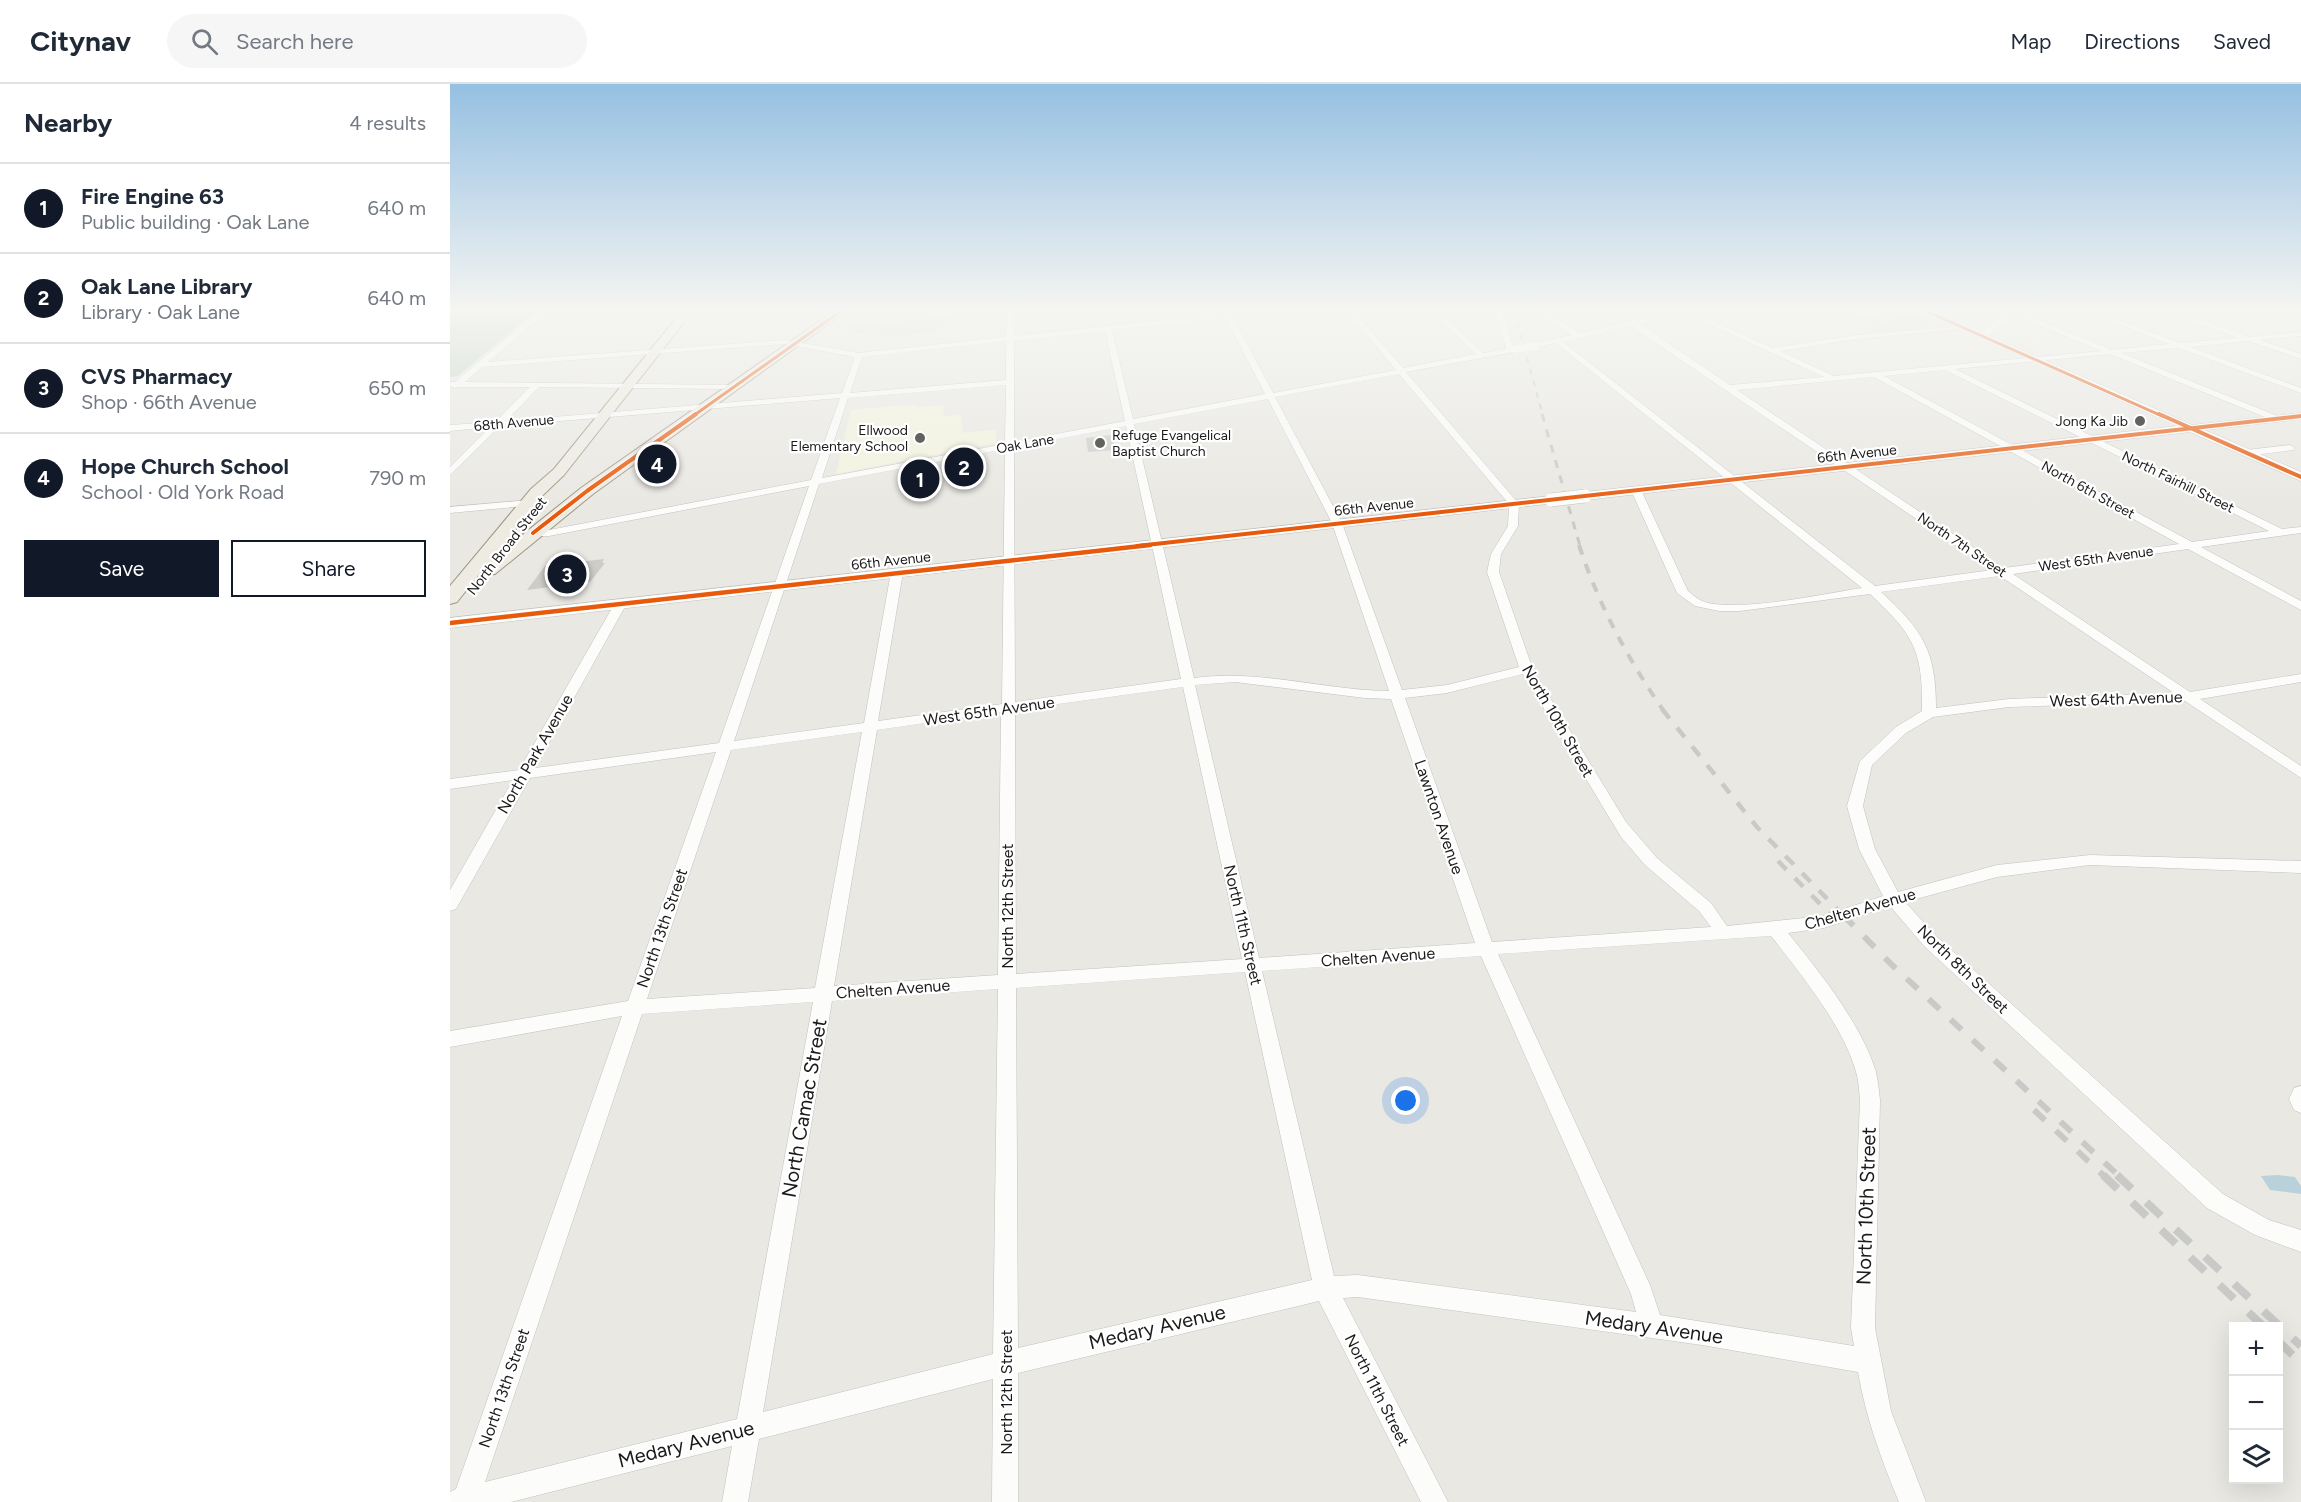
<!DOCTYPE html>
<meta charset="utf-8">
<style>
body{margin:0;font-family:Figtree,sans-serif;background:#f6f6f7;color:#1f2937}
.controls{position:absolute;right:18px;bottom:18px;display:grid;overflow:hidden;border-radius:0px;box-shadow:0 6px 24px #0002}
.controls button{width:54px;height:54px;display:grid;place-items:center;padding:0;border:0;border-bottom:2px solid #e0e1e3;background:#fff;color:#1f2937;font:30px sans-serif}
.you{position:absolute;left:956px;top:1017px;width:21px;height:21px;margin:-15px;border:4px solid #fff;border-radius:50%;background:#1a73e8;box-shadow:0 0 0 9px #1a73e833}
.badge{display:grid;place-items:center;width:39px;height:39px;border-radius:50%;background:#111827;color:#fff;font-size:20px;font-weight:700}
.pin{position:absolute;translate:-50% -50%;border:3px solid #fff;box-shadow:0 2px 6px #0006}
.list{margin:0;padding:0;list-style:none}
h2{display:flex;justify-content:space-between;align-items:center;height:78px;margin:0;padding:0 24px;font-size:26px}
h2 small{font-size:20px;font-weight:400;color:#747a83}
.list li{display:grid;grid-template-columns:39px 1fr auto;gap:18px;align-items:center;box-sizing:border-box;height:90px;padding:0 24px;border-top:2px solid #e0e1e3}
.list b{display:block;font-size:22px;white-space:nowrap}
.list p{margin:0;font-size:20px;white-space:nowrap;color:#747a83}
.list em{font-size:20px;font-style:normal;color:#747a83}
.actions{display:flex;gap:12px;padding:18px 24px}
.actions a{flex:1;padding:14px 0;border:2px solid #111827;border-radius:0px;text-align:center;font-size:21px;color:#111827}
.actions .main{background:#111827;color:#fff}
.icon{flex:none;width:33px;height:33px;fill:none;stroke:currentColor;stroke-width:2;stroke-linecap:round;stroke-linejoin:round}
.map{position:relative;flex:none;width:1851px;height:1418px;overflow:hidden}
header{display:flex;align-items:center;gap:36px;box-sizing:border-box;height:84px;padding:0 30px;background:#fff;border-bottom:2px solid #e0e1e3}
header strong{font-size:28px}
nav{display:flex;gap:33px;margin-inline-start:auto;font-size:21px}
.search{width:420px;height:54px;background:#f6f6f7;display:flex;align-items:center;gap:15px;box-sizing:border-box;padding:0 21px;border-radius:33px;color:#747a83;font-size:22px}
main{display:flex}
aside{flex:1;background:#fff}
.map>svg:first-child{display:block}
.education{fill:#f2f3de}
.cemetery{fill:#c3d3c4}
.parking{fill:#dbdad8}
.water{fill:#b9d1da}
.building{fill:#ceccc8}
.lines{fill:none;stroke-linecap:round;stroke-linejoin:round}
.minor-casing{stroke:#c1c1bf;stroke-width:1}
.tertiary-casing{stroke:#c1c1bf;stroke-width:1}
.primary-casing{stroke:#9d9682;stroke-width:2}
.trunk-casing{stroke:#bb9ea3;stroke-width:1}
.minor{fill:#fcfcfb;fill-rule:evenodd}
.tertiary{fill:#fcfcfb;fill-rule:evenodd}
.primary{fill:#eeebe3;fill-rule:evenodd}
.trunk{fill:#eae4e0;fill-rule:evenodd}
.rail-far5{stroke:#c9c9c8;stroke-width:2;stroke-dasharray:6 6;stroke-linecap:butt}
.rail-far4{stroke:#c9c9c8;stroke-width:3;stroke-dasharray:8 8;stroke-linecap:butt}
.rail-far3{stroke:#c9c9c8;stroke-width:4;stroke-dasharray:10 10;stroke-linecap:butt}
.rail-far2{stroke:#c9c9c8;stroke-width:4.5;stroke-dasharray:12 12;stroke-linecap:butt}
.rail-far1{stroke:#c9c9c8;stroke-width:6;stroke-dasharray:15 15;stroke-linecap:butt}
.rail{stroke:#c9c9c8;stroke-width:8;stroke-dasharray:20 20;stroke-linecap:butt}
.minor-bridge-casing{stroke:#c1c1bf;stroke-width:8;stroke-linecap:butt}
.tertiary-bridge-casing{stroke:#c1c1bf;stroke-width:14;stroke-linecap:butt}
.minor-bridge{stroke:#fcfcfb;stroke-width:8}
.tertiary-bridge{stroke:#fcfcfb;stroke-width:13}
.cycleway-far2-casing{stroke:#fff;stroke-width:5}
.cycleway-far1-casing{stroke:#fff;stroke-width:6}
.cycleway-casing{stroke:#fff;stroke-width:8}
.cycleway-far2{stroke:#e8590c;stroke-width:3}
.cycleway-far1{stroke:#e8590c;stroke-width:4}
.cycleway{stroke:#e8590c;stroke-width:4.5}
.poi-dot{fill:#626260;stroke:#fff;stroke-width:2}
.labels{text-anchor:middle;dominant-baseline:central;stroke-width:4.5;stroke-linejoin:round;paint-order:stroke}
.far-poi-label{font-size:14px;fill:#1a1a1a;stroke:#fff;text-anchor:end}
.far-street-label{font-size:14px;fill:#1a1a1a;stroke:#fff}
.street-label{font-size:16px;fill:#1a1a1a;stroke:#fff}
.near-street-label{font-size:20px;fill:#1a1a1a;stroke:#fff}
</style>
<header>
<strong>Citynav</strong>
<div class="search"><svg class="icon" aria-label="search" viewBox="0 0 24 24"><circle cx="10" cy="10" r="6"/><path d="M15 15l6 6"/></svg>Search here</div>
<nav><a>Map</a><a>Directions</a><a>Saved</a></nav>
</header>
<main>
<aside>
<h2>Nearby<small>4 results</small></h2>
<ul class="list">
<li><span class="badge">1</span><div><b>Fire Engine 63</b><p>Public building · Oak Lane</p></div><em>640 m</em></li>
<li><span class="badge">2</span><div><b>Oak Lane Library</b><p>Library · Oak Lane</p></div><em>640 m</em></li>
<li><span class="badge">3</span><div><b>CVS Pharmacy</b><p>Shop · 66th Avenue</p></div><em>650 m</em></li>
<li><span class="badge">4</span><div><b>Hope Church School</b><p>School · Old York Road</p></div><em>790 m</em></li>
</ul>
<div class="actions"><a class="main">Save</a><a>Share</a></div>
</aside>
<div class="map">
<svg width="1851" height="1418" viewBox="0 0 1851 1418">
<rect width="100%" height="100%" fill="#e9e8e3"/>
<path class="education" d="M467,320L466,323L495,321L493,332L511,331L513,349L546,345V359L386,390L401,326Z"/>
<path class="cemetery" d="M0,227H85L8,292L0,293Z"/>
<path class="parking" d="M317,227H378L372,232L312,236Z
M1412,227L1446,243L1432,235L1475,232L1498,242L1427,248L1383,228Z
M489,233L508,235L489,247L447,252L398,249L402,242Z"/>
<path class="water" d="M1828,1091L1845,1093L1851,1102V1110L1820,1106L1811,1092Z"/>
<path class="building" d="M1429,227H1470L1474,230L1465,244Z
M662,351L665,366L638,368L636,354Z
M533,375L532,389L508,391L509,377Z
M482,387L483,406L462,409V402L457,403L456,389Z
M154,475L152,479H155L140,498L77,506L95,482Z"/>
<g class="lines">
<defs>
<path id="minor" d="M88,227H112L94,230L38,278L335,256L409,269L556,253L557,227H563L564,252L774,230L773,227L780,229L820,227L783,233L823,309L946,286L897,227H904L953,284L1026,270L981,227H988L1033,269L1056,265L1046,227H1052L1063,263H1069V267L956,288L1069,420L1068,442L1051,470L1049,488L1083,586L1176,738L1207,774L1261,819L1277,842L1373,832L1433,812L1409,765L1397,722L1410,677L1446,643L1472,627C1473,567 1464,551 1420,510L1290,527H1269L1245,522L1227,509L1181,406L1183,404L1191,406L1238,507C1244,512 1250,517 1258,519C1296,527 1372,510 1412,504L1106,259L1082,264V260L1122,251L1088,227H1095L1130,249L1181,238L1176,227H1182L1188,236L1228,227H1240L1322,264L1408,251L1514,242L1518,244L1408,255L1330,267L1384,292L1651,267L1562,230L1536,254H1530V250L1558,227H1565L1662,266L1719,260L1634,227H1643L1730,259L1789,254L1716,227H1725L1800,253L1851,248V252L1810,256L1851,270V275L1798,257L1740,263L1851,304V309L1729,264L1671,269L1830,333V337L1827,338L1660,270L1505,285L1832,445L1851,443V449L1751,463L1851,517V526L1738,465L1563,490L1740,608L1851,590V598L1750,615L1851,682V694L1735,617L1559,623L1483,633L1456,649L1422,681L1413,722L1425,765L1448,808L1547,781L1640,771L1851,777V789L1640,781L1547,793L1455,818L1486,852L1773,1110L1819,1136L1851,1146V1168L1805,1151L1757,1124L1474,862L1440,822L1374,844L1338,849C1369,887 1412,941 1426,988C1428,997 1429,1007 1430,1016L1425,1244L1441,1327L1476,1418H1449C1431,1375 1416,1334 1408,1288L1252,1261L908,1213L893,1214L998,1418H971L869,1217L568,1289V1418H542L543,1295L309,1355L298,1418H272L282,1362L61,1418H0V1408L6,1405L172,932L0,963V947L178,917L266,668L80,694L6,825L0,827V806L63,696L0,705V695L69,686L165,519L171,515L177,519L85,684L269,659L359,402L99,452H83L78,449L83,446H99L361,396L390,314L50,342L0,391V383L40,343L0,347V341L45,338L80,303H9L5,304L0,302V298H5ZM1235,229L1374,293L1280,301L1190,240ZM776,234L815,310L683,335L662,246ZM1183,241L1185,245L1542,486L1425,502L1113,258ZM655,247L675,337L564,358V257ZM556,257V296L400,309L412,273ZM335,260L405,273L392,309L56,337L89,303L282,305L286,303L282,301L15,298L32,283ZM1495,286L1819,447L1742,458L1434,292ZM949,290L1059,420L1058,442L1041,470L1037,488L1069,583L997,601L952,606L892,439L825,313ZM1424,293L1729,460L1554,484L1287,306ZM556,301L555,360L372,394L398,314ZM818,315L882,439L939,607C873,606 810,585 744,594L684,340ZM676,342L731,595L565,618L564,363ZM555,365L552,620L428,637L453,488L447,485L441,488L414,639L284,657L369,400ZM1550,492L1724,609L1559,615L1486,624C1486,567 1473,546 1431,508ZM1073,590L1171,753L1195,781L1249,827L1261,843L1042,858L955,614L997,609ZM785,598L915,614L941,615L1025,859L809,874L745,601ZM733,603L792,875L566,890L565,626ZM551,628L548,891L384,902L427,646ZM412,648L365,904L197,915L281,666ZM1321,852C1350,889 1394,943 1406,988C1409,997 1409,1007 1410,1016L1401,1244L1404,1262L1210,1231L1200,1201L1048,870ZM1031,872L1181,1210L1186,1228L908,1191L884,1192L812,887ZM795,888L862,1196L568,1264L566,904ZM548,905L543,1270L313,1328L382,917ZM363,918L287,1335L35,1398L192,930Z
M404,227H425L384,233L381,231Z
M1840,361L1845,364L1843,366L1797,372L1792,369L1797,366Z
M92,415L96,416V420L0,429V423Z
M1851,1002V1029L1844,1026L1839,1015L1844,1004Z"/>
<path id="tertiary" d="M1472,227H1483L1742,341L1851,329V335L1755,346L1851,388V397L1740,348L1135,416L1129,412L1135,408L1727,342Z
M1101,412L1108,416L1106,419L0,544V534Z"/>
<path id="primary" d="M232,227H243L114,391L93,411L41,476L131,404L384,227H396L143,410L45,490L39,491L31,488L7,518L0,520V502L81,405L104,385Z"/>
<path id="trunk" d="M1799,227H1851V233L1805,230Z"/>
</defs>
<use href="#minor" class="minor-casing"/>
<use href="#tertiary" class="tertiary-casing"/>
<use href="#primary" class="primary-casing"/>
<use href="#trunk" class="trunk-casing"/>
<use href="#minor" class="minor"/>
<use href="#tertiary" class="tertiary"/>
<use href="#primary" class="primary"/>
<use href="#trunk" class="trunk"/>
<path class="rail-far5" d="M1064,227L1093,332"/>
<path class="rail-far4" d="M1092,330L1130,462"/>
<path class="rail-far3" d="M1129,461C1149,522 1177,573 1213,626"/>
<path class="rail-far2" d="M1212,625L1307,743L1395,833
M1328,777L1383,833"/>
<path class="rail-far1" d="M1381,831L1383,833
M1393,831L1441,880L1669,1092
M1584,1026L1654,1092"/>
<path class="rail" d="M1653,1091L1813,1242
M1667,1091L1851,1262
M1828,1257L1851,1279"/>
<defs>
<path id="minor-bridge" d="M1066,265L1085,262"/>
<path id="tertiary-bridge" d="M1101,416L1135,412"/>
</defs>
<use href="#minor-bridge" class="minor-bridge-casing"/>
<use href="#tertiary-bridge" class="tertiary-bridge-casing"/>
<use href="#minor-bridge" class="minor-bridge"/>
<use href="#tertiary-bridge" class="tertiary-bridge"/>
<defs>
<path id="cycleway-far2" d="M1476,227L1712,332
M243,332L391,227"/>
<path id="cycleway-far1" d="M1709,330L1851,393
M83,449L137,407L246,330
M687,462L1851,332"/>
<path id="cycleway" d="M0,539L700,461"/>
</defs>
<use href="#cycleway-far2" class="cycleway-far2-casing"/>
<use href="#cycleway-far1" class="cycleway-far1-casing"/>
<use href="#cycleway" class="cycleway-casing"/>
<use href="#cycleway-far2" class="cycleway-far2"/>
<use href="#cycleway-far1" class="cycleway-far1"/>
<use href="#cycleway" class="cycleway"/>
</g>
<linearGradient id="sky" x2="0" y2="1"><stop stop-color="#95c0e2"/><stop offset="0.53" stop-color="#f5f5f2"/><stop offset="1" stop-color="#f5f5f2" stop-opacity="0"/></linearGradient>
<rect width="1851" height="425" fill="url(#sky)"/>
<g class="poi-dot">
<circle cx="1690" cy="337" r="6"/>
<circle cx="470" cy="354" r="6"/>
<circle cx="650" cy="359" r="6"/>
</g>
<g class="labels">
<g class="far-poi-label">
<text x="1678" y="337">Jong Ka Jib</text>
<text x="458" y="346">Ellwood<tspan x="458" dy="16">Elementary School</tspan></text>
<text x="662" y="351" text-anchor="start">Refuge Evangelical<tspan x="662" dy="16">Baptist Church</tspan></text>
</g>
<g class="far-street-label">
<text transform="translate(64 339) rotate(-5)">68th Avenue</text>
<text transform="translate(575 360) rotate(-10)">Oak Lane</text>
<text transform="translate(1407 370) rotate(-6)">66th Avenue</text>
<text transform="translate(1728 398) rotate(26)">North Fairhill Street</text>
<text transform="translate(1638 406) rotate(29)">North 6th Street</text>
<text transform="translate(924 423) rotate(-6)">66th Avenue</text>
<text transform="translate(1512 461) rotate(34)">North 7th Street</text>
<text transform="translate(57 462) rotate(-52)">North Broad Street</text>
<text transform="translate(1646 475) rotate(-8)">West 65th Avenue</text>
<text transform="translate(441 477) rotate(-6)">66th Avenue</text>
</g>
<g class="street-label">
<text transform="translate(1666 615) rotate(-2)">West 64th Avenue</text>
<text transform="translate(539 627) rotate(-8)">West 65th Avenue</text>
<text transform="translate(1108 637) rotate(60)">North 10th Street</text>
<text transform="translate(85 670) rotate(-60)">North Park Avenue</text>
<text transform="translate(989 733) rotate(71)">Lawnton Avenue</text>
<text transform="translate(557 822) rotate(-90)">North 12th Street</text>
<text transform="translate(1410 825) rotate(-16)">Chelten Avenue</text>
<text transform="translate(793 841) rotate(77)">North 11th Street</text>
<text transform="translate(212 844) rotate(-71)">North 13th Street</text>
<text transform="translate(928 873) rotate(-4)">Chelten Avenue</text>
<text transform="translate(1513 885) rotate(44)">North 8th Street</text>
<text transform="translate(443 905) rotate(-4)">Chelten Avenue</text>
<text transform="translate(54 1304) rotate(-71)">North 13th Street</text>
<text transform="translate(927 1306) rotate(63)">North 11th Street</text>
<text transform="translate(556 1308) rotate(-90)">North 12th Street</text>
</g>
<g class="near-street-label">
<text transform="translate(354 1024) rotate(-80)">North Camac Street</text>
<text transform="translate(1416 1122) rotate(-88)">North 10th Street</text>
<text transform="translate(707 1243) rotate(-13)">Medary Avenue</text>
<text transform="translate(1204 1243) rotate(8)">Medary Avenue</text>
<text transform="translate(236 1360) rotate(-14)">Medary Avenue</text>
</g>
</g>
</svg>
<div class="controls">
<button>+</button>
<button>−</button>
<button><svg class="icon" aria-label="layers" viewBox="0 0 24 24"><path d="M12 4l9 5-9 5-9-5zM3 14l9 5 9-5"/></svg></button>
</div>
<div class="you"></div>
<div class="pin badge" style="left:470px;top:395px">1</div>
<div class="pin badge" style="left:514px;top:383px">2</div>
<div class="pin badge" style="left:117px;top:490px">3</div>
<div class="pin badge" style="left:207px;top:380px">4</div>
</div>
</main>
